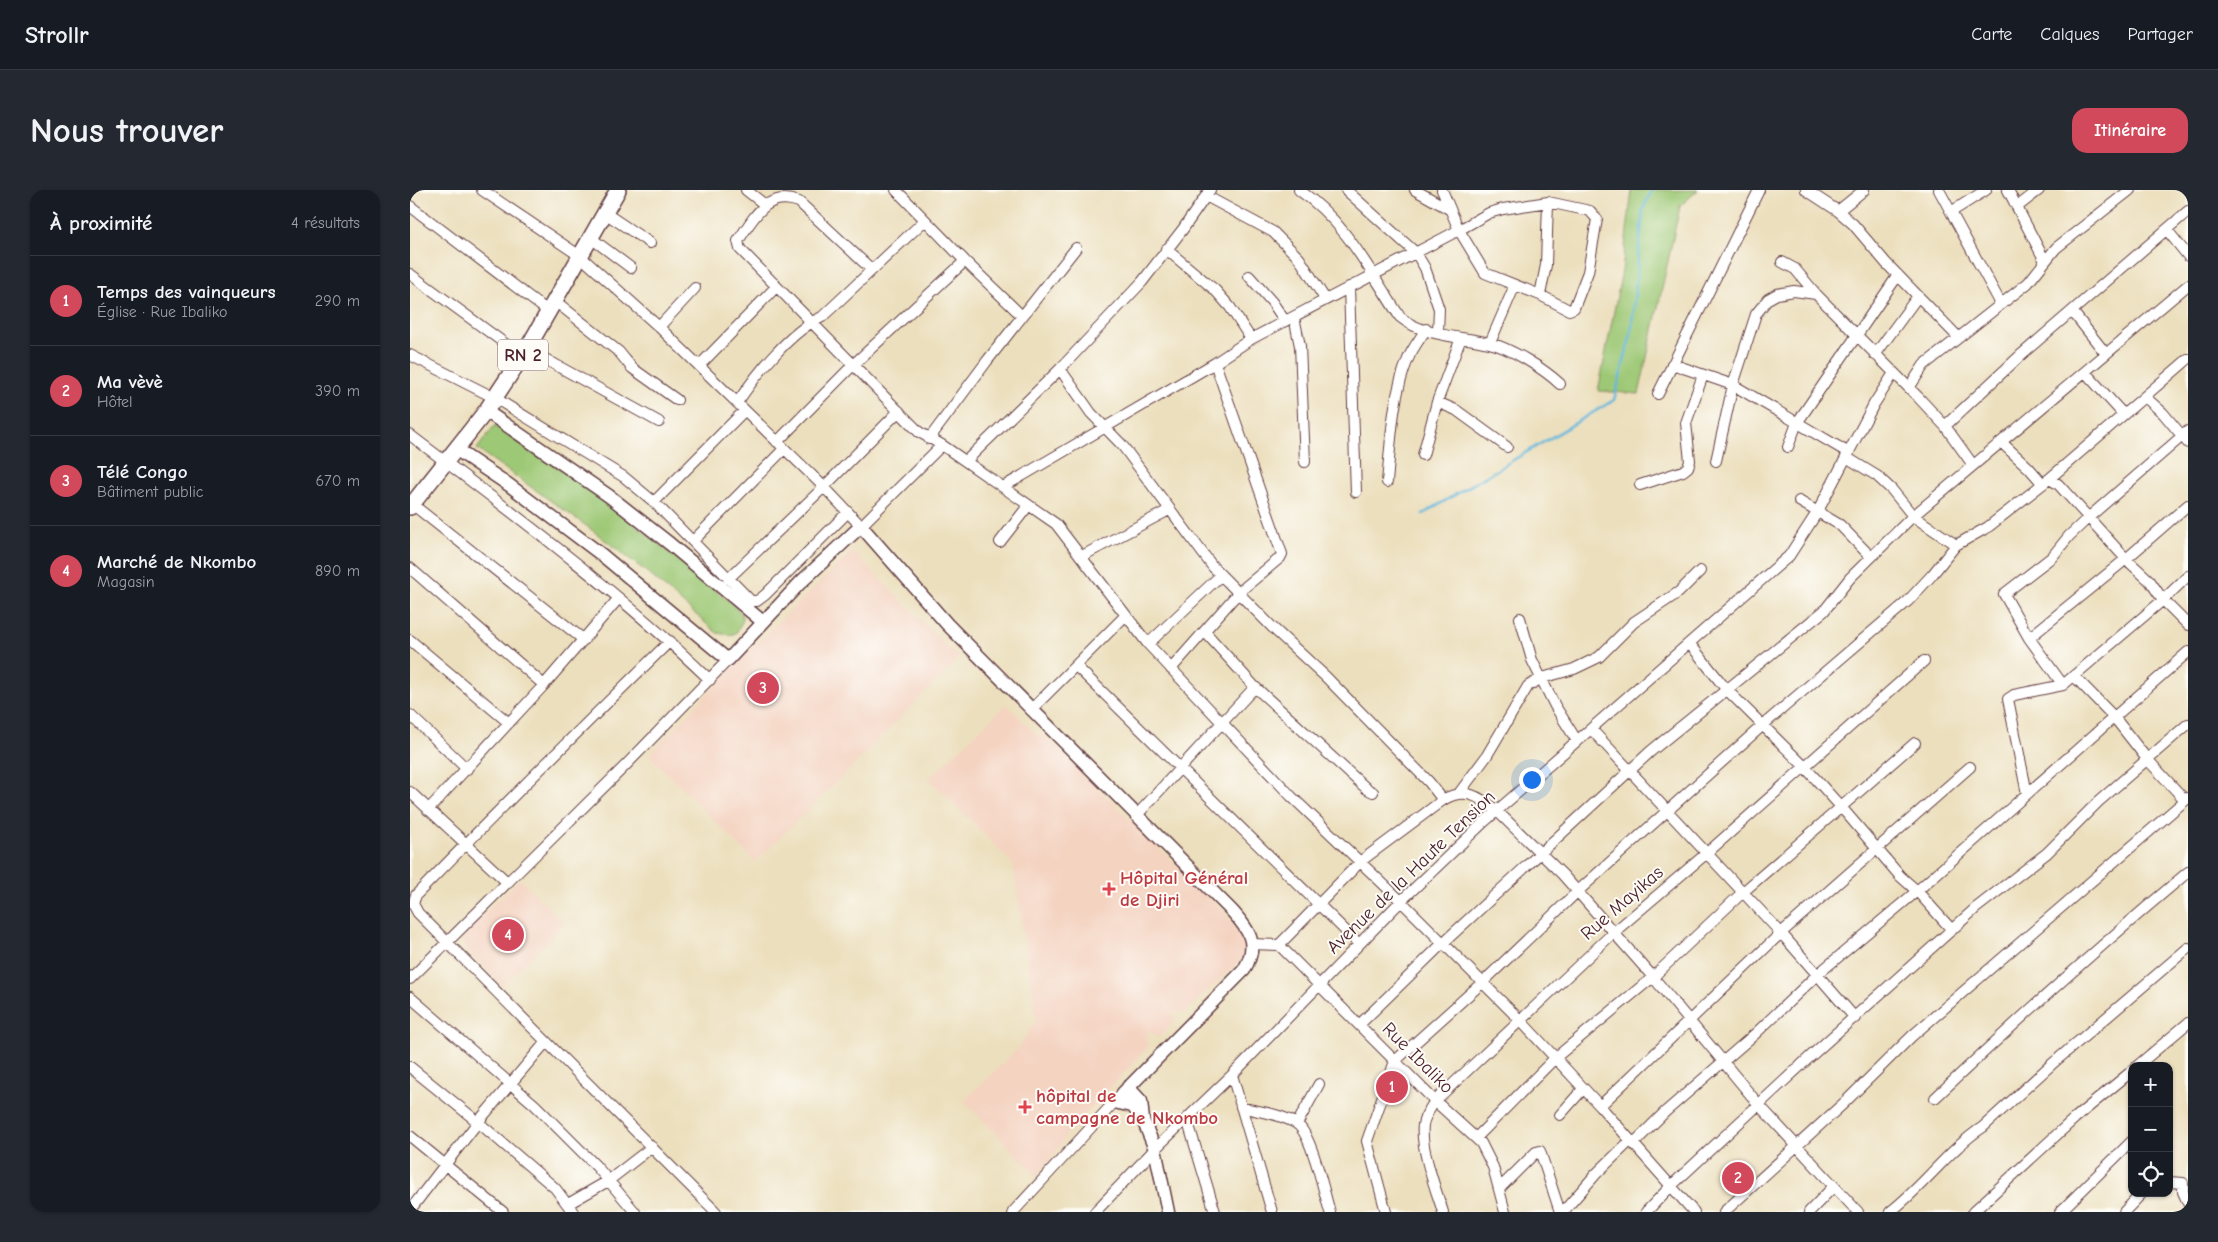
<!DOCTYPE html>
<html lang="fr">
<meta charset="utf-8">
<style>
body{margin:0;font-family:"Comic Neue",sans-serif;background:#242831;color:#f1f3f6}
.controls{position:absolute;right:15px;bottom:15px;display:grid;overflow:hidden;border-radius:10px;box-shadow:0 1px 4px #0004}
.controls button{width:45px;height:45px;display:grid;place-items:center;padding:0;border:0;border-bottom:1px solid #363941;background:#171b24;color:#f1f3f6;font:25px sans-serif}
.you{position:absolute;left:1121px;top:589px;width:18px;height:18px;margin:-12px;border:4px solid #fff;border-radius:50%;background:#1a73e8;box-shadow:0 0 0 8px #1a73e833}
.badge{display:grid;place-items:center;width:32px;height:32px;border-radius:50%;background:#d1495b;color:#fff;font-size:16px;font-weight:700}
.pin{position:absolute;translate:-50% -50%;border:2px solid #fff;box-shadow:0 1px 5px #0006}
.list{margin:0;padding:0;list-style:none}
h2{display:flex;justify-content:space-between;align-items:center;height:65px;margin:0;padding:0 20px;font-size:21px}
h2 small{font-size:16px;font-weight:400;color:#9ea1a6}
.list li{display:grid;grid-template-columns:32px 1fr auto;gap:15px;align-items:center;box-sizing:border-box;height:90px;padding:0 20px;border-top:1px solid #363941}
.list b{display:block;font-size:19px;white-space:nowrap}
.list p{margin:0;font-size:16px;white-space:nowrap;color:#9ea1a6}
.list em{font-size:16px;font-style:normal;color:#9ea1a6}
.icon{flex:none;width:28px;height:28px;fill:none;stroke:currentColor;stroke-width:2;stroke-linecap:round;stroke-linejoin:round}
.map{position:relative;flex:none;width:1778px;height:1022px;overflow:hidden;border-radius:15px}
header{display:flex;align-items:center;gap:30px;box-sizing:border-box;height:70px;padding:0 25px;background:#171b24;border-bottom:1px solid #363941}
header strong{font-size:24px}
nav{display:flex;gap:28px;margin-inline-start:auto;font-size:18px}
.intro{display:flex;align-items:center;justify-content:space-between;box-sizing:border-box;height:120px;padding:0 30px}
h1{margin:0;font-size:35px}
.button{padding:12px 22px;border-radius:15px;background:#d1495b;color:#fff;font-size:18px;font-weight:700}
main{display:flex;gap:30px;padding:0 30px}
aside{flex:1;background:#171b24;border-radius:15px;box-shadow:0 1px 4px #0004}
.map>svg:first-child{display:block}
.built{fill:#f4d3c1}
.green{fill:#9dc875;stroke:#747450}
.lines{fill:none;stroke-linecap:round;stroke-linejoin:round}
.stream{stroke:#60b7dd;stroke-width:2.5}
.minor-casing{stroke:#623c41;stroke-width:12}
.major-casing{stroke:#623c41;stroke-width:15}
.highway-casing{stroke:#623c41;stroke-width:18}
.minor{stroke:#fff;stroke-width:10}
.major{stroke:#fff;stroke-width:12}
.highway{stroke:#fff;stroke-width:15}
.health-dot{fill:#e0444e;stroke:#fdfcf7;stroke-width:2}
.labels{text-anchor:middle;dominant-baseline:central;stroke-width:4;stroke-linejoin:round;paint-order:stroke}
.shield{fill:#fdfcf7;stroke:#806168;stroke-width:1}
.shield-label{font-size:18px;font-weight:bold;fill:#4a1f2b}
.street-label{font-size:19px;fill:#4a1f2b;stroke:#fdfcf7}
.health-label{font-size:19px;font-weight:bold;fill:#be3a42;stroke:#fdfcf7;text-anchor:start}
</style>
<header>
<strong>Strollr</strong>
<nav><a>Carte</a><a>Calques</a><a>Partager</a></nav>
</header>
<div class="intro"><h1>Nous trouver</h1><a class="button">Itinéraire</a></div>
<main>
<aside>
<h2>À proximité<small>4 résultats</small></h2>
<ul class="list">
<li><span class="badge">1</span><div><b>Temps des vainqueurs</b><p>Église · Rue Ibaliko</p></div><em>290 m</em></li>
<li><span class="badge">2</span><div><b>Ma vèvè</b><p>Hôtel</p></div><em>390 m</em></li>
<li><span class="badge">3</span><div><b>Télé Congo</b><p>Bâtiment public</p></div><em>670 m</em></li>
<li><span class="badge">4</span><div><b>Marché de Nkombo</b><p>Magasin</p></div><em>890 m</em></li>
</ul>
</aside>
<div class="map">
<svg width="1778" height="1022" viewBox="0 0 1778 1022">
<rect width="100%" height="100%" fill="#fdfcf7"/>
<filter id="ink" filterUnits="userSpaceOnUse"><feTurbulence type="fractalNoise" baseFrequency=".02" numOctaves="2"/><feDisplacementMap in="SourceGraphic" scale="10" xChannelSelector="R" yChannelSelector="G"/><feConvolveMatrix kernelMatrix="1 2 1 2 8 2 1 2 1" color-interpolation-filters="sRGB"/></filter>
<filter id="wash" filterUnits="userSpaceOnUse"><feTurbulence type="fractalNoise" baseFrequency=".0096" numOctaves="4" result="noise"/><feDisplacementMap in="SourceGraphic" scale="20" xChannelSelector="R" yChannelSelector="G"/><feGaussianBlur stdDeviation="1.12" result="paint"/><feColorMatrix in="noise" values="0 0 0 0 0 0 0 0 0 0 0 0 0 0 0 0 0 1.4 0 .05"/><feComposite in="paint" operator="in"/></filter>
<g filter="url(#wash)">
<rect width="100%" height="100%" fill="#ecdfbd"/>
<path class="built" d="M442,361L549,468L441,578L345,672L239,565L342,457Z
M596,514L628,546L631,543L642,553L816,724L831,744L836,755L833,768L774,823L760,822L767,829L748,848L738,840V857L677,923L663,933L648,959L627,986L554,911L608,858L626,830L603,674L519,589Z
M110,689L154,734L93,796L55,758L52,748L55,741Z"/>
<path class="green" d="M1222,0H1288L1270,16L1229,204L1188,201L1212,81Z
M84,236H88L192,308L320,412L331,423L333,430L326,443L321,445L307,443L238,383L178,337L67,259Z"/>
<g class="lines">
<path class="stream" d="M1013,324L1204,210L1221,144L1233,19L1242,0"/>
</g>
</g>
<g filter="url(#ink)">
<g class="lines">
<defs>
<path id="minor" d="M72,0L170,66L249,137L414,297L451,336L532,255
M336,0L354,14
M486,0L555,71L612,126
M889,0C936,32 959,80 990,127C1014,147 1051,146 1079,153C1101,158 1134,179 1150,194
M936,0L1006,63L1015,78L1029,119L1028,142
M1005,0L1039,19
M1396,0L1428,21L1443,34L1476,73L1548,147
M1529,0L1591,114
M1598,0L1635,71
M796,6L863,42L889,68L915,109
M0,16L139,122
M1607,17L1629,0
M1428,21L1454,0
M1541,22L1576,0
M195,23L240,53
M1757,40L1778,66
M181,48L221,78
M756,59L805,100L820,117L841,149
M1372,72L1385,79L1406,104L1508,207L1535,236L1563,275
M461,79L389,12C357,0 344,27 328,51L330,59L509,242L532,255L646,334L738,454L881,606L991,711L1110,830L1190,916L1284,1022
M0,84L112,166
M839,86L862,112L875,131
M939,97L946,302
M1130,105L1136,75L1138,12
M145,111L209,162L222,178L267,210
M1662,121L1696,164
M884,127L890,156L895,272
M249,137L285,98
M1080,153L1105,95
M117,159L249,232
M0,165L85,208L214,287L244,312L341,411H347L355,405L438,322
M1465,165L1508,106
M1262,174L1323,195L1439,263
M289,176L366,97
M650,179L681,223L712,255L803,377L864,439L916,487L1019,592L1033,610
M1675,182L1713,224
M1499,198L1514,175L1618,93L1646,58L1720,0
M1248,204L1349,0
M1735,207L1753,223L1778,253
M1027,212L1046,220L1097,257
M327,213C346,185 380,141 412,127L514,31
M1535,236L1612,164L1778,21
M0,245C103,323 207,400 300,490
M519,249L577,171L666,58
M367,252L443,175L555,71
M1591,252L1619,278L1633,294
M1378,257L1387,233L1488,85
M1013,265L1027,212L1051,148
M1436,267L1467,286L1482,300L1503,326L1546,355
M556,271L650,179L732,92L773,39L800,0
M1306,271L1323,195L1346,124L1358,109L1367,104L1384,101L1406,104
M1639,289L1648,294L1716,369L1740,391L1753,410L1778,435
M977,292C981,252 982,207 998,169C1002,159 1010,149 1016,139
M1230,295L1273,281L1278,277L1280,271L1276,233L1293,185
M593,297L805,173L841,149L1049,40L1079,23L1093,19L1138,12L1180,21L1187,29L1178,82L1164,118L1159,120L1130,105L1075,83L1049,40L1032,0
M1389,311L1430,335L1461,367
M244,312L334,221
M2,314L174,450
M283,351L374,259
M590,352L618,316
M672,366L759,320
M0,378L134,495
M318,389L414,297L489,221
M1110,428L1122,470L1145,516L1167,551
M795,442L845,497L957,599L963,602
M1619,448L1716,369L1778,315
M0,450L99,533
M260,451C174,535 90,619 6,705L3,714L8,723L306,1022
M738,454L811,385
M1280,454L1316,499L1394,576L1432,618L1490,686L1507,701L1542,740
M666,476L949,754
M761,479L829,402L870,368L872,364L805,173
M1664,486L1704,527L1737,569L1775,610
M1653,495L1619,448L1594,404L1642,367L1659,346L1678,328L1778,241
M621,520L715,426
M0,525L57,579
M1181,539L1371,743L1445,828
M0,602L98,693
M1050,602L1076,567L1118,496L1132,488L1164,479L1189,467L1224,432L1269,402L1290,381
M1617,604L1598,509L1604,505L1653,495L1753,410L1778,386
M18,620L134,495L209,408
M726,626L845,497
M842,754L869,755L951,671L1033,610C1055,597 1069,606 1087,621L1152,684L1243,787L1349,915L1448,1022
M869,755L1025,911L1071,953L1083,977L1095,1022
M0,789L215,576L318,470
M0,807L125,915L187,977L225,1022
M950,834L1033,753L1241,561L1414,421L1440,388L1503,326L1778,95
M1727,876L1778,833
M0,877L68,932L145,998L163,1022
M822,885L862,1022
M1525,908C1607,830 1691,755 1778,682
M1190,916L1371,743L1560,577
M831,917C849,922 872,924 887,934C902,945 914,1003 920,1022
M1150,925L1173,899
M777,929L805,1022
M887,934L909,894
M0,946L93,1022
M1066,948L1145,868L1243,787L1333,702L1505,553
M1224,953L1255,922L1345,844L1408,784L1507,701L1778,462
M1759,992L1773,993V1002L1778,1013
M1089,999L1126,962L1130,961L1150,1022
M158,1014L198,991L242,957
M0,1020L68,932L136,852
M603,1022L709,907
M685,1022L745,959L822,885L991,711L1074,632L1379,366L1408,321L1464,214L1484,183
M976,1022L957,951L985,871L1073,792L1167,702L1353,535L1498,411L1522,385L1546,355L1578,337L1639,289L1778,169
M1033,1022C1026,1000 1010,958 1013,935C1014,926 1020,919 1025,911L1203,743L1297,663L1514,471
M1153,1022L1186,984L1221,950
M1236,1022L1261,996L1402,865L1566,718L1637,663L1688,612L1778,534
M1314,1022L1434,913L1502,846L1778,608
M1399,1022L1423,997
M1480,1022C1514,996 1538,960 1573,937L1642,874L1778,758
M1563,1022L1665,928L1722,881
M1650,1022L1722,951
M1714,1022L1732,1003"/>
<path id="major" d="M76,221L199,306L260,354L353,432
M47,260L99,295L192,365L318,470L390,393L451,336L537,434L822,721C840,741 849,754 834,780L713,903L733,930
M718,897L731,911L733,930L745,959L758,1022
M704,912L722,916"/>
<path id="highway" d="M0,317L76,221L117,159L208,0"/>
</defs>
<use href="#minor" class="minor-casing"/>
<use href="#major" class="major-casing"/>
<use href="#highway" class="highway-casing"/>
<use href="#minor" class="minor"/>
<use href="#major" class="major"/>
<use href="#highway" class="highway"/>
</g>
</g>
<g class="health-dot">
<path d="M696.5 691.5h5v5h5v5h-5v5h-5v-5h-5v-5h5z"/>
<path d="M612.5 909.5h5v5h5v5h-5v5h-5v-5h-5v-5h5z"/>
</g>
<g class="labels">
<rect class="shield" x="88" y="149.5" width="50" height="31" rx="4"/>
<g class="shield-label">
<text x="113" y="165">RN 2</text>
</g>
<g class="street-label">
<text transform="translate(1001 682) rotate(-44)">Avenue de la Haute Tension</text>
<text transform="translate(1212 713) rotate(-41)">Rue Mayikas</text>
<text transform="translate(1008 868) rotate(45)">Rue Ibaliko</text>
</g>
<g class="health-label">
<text x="710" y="688">Hôpital Général<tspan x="710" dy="22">de Djiri</tspan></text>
<text x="626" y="906">hôpital de<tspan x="626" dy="22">campagne de Nkombo</tspan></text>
</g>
</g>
</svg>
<div class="controls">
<button>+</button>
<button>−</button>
<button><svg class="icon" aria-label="locate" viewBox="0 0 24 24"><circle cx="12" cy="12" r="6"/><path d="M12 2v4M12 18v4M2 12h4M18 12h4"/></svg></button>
</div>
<div class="you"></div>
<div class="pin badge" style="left:982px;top:897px">1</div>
<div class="pin badge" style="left:1328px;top:988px">2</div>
<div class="pin badge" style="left:353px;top:498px">3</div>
<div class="pin badge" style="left:98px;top:745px">4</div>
</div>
</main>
